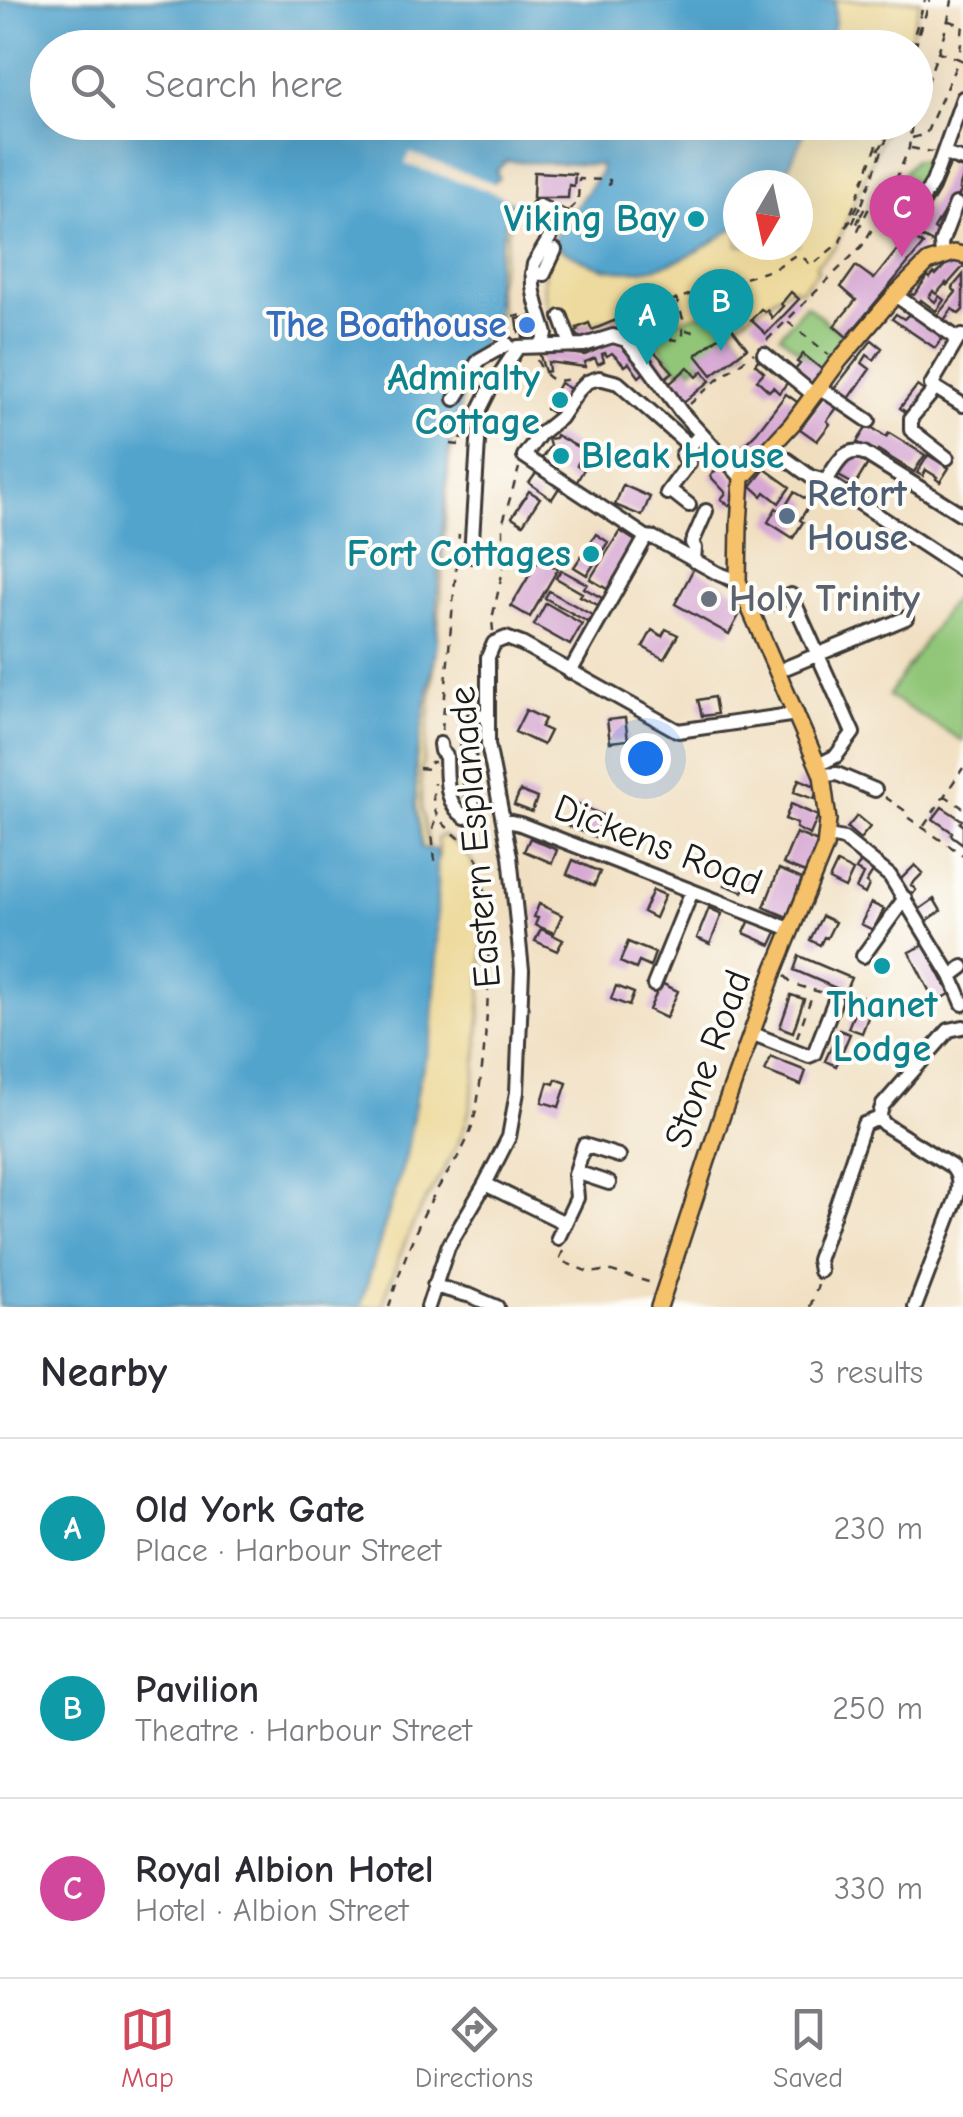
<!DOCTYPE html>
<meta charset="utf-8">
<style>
body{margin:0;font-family:"Comic Neue",sans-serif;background:#f7f7f7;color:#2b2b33}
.compass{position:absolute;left:723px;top:170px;width:90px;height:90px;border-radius:50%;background:#fff;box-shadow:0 10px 40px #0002;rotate:189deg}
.you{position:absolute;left:645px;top:758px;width:35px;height:35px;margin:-25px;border:8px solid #fff;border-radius:50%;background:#1a73e8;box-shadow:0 0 0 15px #1a73e833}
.badge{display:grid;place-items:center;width:65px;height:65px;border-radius:50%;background:#d1495b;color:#fff;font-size:32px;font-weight:700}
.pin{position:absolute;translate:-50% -82px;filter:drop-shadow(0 2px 5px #0008)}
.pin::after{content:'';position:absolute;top:52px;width:35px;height:30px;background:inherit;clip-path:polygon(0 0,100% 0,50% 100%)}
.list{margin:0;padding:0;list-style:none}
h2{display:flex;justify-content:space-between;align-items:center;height:130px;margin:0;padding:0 40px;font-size:42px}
h2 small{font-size:32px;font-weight:400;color:#7c7c81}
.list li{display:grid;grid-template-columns:65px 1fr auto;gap:30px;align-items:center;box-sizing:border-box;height:180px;padding:0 40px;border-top:2px solid #e1e1e2}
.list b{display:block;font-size:38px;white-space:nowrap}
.list p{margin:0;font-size:32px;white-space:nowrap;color:#7c7c81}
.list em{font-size:32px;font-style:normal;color:#7c7c81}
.icon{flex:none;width:55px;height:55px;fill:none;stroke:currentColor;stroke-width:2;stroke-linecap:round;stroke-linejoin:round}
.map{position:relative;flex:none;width:963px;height:1307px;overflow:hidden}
.search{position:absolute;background:#fff;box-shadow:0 10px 40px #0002;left:30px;right:30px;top:30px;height:110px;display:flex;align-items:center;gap:25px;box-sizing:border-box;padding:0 35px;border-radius:55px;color:#7c7c81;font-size:38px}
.sheet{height:670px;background:#fff}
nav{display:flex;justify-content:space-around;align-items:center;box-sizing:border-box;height:140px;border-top:2px solid #e1e1e2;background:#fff;font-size:28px;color:#7c7c81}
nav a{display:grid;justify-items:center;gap:5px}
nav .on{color:#d1495b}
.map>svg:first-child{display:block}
.green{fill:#91c678;stroke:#56714a;stroke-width:2.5}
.sand{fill:#eeda9e;stroke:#857b5d;stroke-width:2.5;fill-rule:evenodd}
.water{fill:#52a4cd;stroke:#376074;stroke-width:2.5}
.pier{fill:#f0debf}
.building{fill:#d6a7d3}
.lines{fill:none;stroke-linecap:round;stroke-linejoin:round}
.minor-casing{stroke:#3c3934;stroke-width:18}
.major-casing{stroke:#3c3934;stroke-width:20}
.path{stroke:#3c3934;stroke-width:2.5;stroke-dasharray:8 8;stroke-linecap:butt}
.minor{stroke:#fff;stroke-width:12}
.major{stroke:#f5c16b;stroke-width:15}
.culture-dot{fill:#0f9aa8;stroke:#fdfcf7;stroke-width:4}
.shop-dot{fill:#3f7fe0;stroke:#fdfcf7;stroke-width:4}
.service-dot{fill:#5c6f8a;stroke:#fdfcf7;stroke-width:4}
.worship-dot{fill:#6b7280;stroke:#fdfcf7;stroke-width:4}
.labels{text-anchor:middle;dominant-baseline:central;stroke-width:8;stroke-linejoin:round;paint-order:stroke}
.culture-label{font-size:38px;font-weight:bold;fill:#0d838f;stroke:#fdfcf7;text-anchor:end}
.shop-label{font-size:38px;font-weight:bold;fill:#366cbe;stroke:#fdfcf7;text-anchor:end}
.service-label{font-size:38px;font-weight:bold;fill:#4e5e75;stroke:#fdfcf7;text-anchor:start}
.worship-label{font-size:38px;font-weight:bold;fill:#5b616d;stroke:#fdfcf7;text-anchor:start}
.street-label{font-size:38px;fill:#1c1c1c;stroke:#fdfcf7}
</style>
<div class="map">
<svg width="963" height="1307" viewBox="0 0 963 1307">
<rect width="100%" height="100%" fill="#fdfcf7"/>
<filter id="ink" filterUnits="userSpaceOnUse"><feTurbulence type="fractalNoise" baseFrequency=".01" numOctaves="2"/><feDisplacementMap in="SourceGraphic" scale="20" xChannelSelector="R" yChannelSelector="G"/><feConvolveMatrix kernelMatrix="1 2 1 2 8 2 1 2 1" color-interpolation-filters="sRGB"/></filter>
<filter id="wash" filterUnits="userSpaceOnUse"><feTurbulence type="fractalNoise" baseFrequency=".0048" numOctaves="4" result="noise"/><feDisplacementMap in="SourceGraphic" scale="40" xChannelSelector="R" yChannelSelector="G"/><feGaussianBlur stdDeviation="2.25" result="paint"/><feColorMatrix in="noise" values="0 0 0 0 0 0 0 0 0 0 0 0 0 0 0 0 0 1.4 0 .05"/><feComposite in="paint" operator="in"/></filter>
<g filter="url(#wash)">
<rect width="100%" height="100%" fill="#f0debf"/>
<path class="green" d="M914,160L924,161C926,164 928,166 929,169C931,179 910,208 902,216L898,215L892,205L905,171Z
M806,305L847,339L822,370L780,335Z
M717,310L747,348L712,375L701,362L692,369L688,364L679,372L646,329Z
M963,584V741L888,696Z"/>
<path class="sand" d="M748,0H920L908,47L739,48Z
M714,123H888L836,246L816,265L818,271L800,291L791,287L731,327L716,310L646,329L622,316L575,327L572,331C567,328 561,326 557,322C541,305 542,276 547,256ZM738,185H798V245H738Z
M487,190L514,203L497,288L501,313L498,316L497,329C475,341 460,368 451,391L462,399L449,459L441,599L429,718L421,774V806L431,858L439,857L437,839L442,835C453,841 464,849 471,860C492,895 480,1085 465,1126C454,1157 434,1185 418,1214C403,1243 392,1276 382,1307H341L389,726Z"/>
<path class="water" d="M0,0H835V21L831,47L48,48V122L809,123L789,166L773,185H738V225C698,254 652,281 600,267C583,262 566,251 550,243L601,172L600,165L506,161L496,171L499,178L486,189L512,199C505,227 496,257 495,286C494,297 499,306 495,317C487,340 471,359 458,379L465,389L450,435L437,601V642L416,760V804L422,848L437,850V963L432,1034L419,1082L406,1156L360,1307H0Z"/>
<path class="pier" d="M410,153L499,185L495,188L516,197L513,214L514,202L487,190L405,164Z"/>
<g id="blocks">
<path class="building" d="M950,164L963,169V177L959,189L962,190L956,200L952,198L934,229L938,232L936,236L939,237L935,244L914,233L939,191Z
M534,172L575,174L574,186L569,185L568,198H533Z
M910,234L923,245L847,337L834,326L856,300L841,287L856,266L874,279Z
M950,260L956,261L963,265V267L947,285L946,283L936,294L933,291L929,297L935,302L939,296L944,300L936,311L921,300L918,305L909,298L912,294L914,295L928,276L930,278L934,273L936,275Z
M963,275V310L959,314L952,309L942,323L935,318L956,292L952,288Z
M791,292L799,299L766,334L751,320L761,309L765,312L767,310L772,318L783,306L781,304Z
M896,314L904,319L908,315L913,316L944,336L935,348L892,319Z
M534,316L537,335L523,337L522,331L519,332L517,319Z
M616,320L620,321L622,327L589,339H581L575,332L578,331L577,328L589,323L592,330Z
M731,327L747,348L712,375L696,355Z
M872,340L882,348L874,360L867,355L862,363L870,369L846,403L831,393Z
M621,342L648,369L639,377L629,363L625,366L612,353L607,356L605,353L602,354L604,361L598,364L595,358L585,362V367L548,362L549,371L545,372L538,349L585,355L609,344Z
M653,350L673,372L661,381L643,357Z
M803,354L824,371L811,386L791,375L800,364L797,362Z
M761,356L789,381L779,393L773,387L769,391L757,380L764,372L755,364Z
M688,367L697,377L703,371L710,381L682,404L667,386Z
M560,383L574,391L559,417L546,409Z
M917,386L927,393L910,415L900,408Z
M786,394L800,404L745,469L733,456L757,432Z
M826,395L839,405L827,421L830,424L817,441L800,429Z
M868,425L886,437L889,433L925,455L914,472L878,450L876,453L857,442Z
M556,435L585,451L577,465L584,469L575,485L540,461L550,446L548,439L555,438Z
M852,454L869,462L855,485L837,475Z
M928,455L949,468L940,482L936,479L937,477L926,470L923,476L917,473Z
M722,465L737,481L732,486L740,493L738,499L733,505L731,504L729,506L721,499L726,493L710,476Z
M765,469L790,487L779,503L765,492L762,496L751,486Z
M537,472L559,488L552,499L529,483Z
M623,485L650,497L642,516L615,505Z
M529,491L540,498L523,524L512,517Z
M794,492L811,502L800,520L803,522L793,538L768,522L776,508L782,512Z
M620,531L637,542L607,589L590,579Z
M596,534L608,542L587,575L574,567Z
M539,559L558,569L530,617L511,606Z
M694,568L742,595L738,602L744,606L729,634L675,604Z
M561,570L587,584L584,588L602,598L598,605L580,596L582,593L556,578Z
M549,591L592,615L588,622L545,598Z
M546,603L582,624L570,645L534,625Z
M666,629L678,635L664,659L643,647L652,630L662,636Z
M714,697L717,714L702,716L698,700Z
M526,710L545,719L541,727L550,731L543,745L515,732Z
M625,718L628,740L610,742L607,720Z
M799,779L818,787L814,799L794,792Z
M520,791L537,798L532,812L514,805Z
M578,804L604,816L595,837L568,826Z
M791,804L818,816L810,835L796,828L797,824L785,819Z
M942,807L962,820L960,823L963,825V844L951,835L952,832L933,819Z
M857,816L870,827L860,839L847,828Z
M796,833L818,842L805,873L783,864Z
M530,838L557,850L552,863L524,851Z
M864,856L876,867L866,883L869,885L865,894L856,889L863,874L856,870Z
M573,860L600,872L594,886L567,874Z
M837,863L853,871L845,888L829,880Z
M915,865L923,873L911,885L916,890L912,895L898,882Z
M731,869L749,876L743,892L725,885Z
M779,869L802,879L787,917L764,907Z
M653,890L665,895L655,918L643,912Z
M934,899L941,911L925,922L917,911Z
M871,903L884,909L873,930L861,924Z
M539,904L562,915L554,933L535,925L538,918L534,917Z
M709,908L722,914L710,944L697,938Z
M822,916L835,922L827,938L824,937L820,945L810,940Z
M750,920L777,932L771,945L744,933Z
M541,929L563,940L557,951L535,941Z
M628,942L655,953L650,967L639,962L636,969L620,962Z
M924,945L950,994L935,1002L909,952Z
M799,956L851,978L845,992L794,970Z
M661,983L678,991L666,1018L649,1010Z
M616,986L634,993L629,1006L611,999Z
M791,995L804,999L793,1032L780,1027Z
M861,996L874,1002L862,1033L848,1028Z
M839,1030L850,1034L836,1066L825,1061Z
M771,1057L806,1071L801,1085L765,1071Z
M556,1079L567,1083L559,1107L542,1102L548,1082L554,1084Z"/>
</g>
</g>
<g filter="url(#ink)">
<use href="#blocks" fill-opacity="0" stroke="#3c3934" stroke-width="2.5"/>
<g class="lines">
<defs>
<path id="minor" d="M944,154L963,160
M539,206L562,217L534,264C529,289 539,310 546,334L541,345
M905,228L933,182L963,98
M942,255L941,243L956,204
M532,273L544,274L555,250
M895,295L958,339L962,336
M561,317L571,345
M958,339L931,385L963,405
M764,354L814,395
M647,365L681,412L742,478
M819,387L869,421
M936,388L911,418V430L947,458
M455,399L479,360L507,344
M701,434L690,446L618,383L599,378L587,382L578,391L560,418L540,434L524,456L646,537L654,538L719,574L738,581
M771,448L811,477L826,481L963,571
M826,481C836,466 844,446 864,453L963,515
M670,490L689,505
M667,493L689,463L682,455L690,446
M471,556L480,409L489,391L518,347L584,345L613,336L626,340L647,365
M694,561L695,548L692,543L706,511
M750,611L791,595L853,733L836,756L818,765
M778,671L906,618
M570,672L646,537
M440,744L441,751L446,756C447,779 444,803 465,817L473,812C473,780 461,747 475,716L488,715
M822,775L837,774L875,790
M503,820L520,824L790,929
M828,836L844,839L890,876L951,976L963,1004
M863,956L905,898
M951,976L963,967
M654,985L692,891
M751,1033L809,1056L814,1054L835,1000
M576,1172L609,1183
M485,1184L565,1223
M558,1238L577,1198L575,1175L584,1145L619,1156
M820,1271L818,1260L864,1124L880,1118
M434,1286L471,1296L497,1307
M428,1307L448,1247L485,1184L509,1137L517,1092L522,970L510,856L488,744V657L494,643L506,638L522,644L678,731L797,714
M915,1307L957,1197C959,1184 960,1176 951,1166L884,1124C879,1117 879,1114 883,1105L949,1030L963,1027"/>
<path id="major" d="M659,1307L723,1112L774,971L825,847L828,820L822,775L738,581L739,525L742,478L792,424L838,362L895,295L928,262L954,253L963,255"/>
</defs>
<use href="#minor" class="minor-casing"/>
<use href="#major" class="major-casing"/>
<path class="path" d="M949,21L963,25L959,59L963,61
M910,48L925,0
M913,48L922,20
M915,48L930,0
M916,113C928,74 946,40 952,0
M912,138L926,134L959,59L939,52
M884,139L889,122
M911,148L932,152
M878,150L882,145L883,135
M862,204L893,122
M569,210L578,202L579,179L610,180L609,186
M856,216L851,227L847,226L859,203L862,204L856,216L860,217L866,206L869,208L858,230L855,228L860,217
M917,235L931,244
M513,317L528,314
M788,322L829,355
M635,330L640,328L650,307L774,269L794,256L805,259L811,266L840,242L886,122
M686,330L696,333
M638,337L679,340L683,338V319L676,298
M767,340L862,246L883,211L909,148L912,122
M537,360C546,379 551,383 572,379
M690,404L718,379L754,353
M451,444L459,445V438L464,439
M493,631L492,619L503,570V522L519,468
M442,730L459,534
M419,768L430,769L431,762H435
M944,795L963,808
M885,797L904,810L907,817L963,855
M924,826L963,768
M435,861L432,833L436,818
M785,976L793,984L826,994
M797,1037L813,993
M563,1251L559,1260L591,1273L608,1270L652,1283
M389,1307C401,1266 416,1225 438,1188C449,1170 461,1155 469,1135C477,1113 479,1092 482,1068C488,1018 490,968 487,917C485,899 485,880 479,864C472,842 442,829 436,813C432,803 433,793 434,783
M810,1307L818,1285"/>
<use href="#minor" class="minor"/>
<use href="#major" class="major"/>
</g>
</g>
<g class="culture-dot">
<circle cx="696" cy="219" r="10"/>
<circle cx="560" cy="400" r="10"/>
<circle cx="561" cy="456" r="10"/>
<circle cx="591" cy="554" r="10"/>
<circle cx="882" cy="966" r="10"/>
</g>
<circle class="shop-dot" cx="527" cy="325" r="10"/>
<circle class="service-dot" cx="787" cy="516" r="10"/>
<circle class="worship-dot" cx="709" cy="599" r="10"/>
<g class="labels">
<g class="culture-label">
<text x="676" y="219">Viking Bay</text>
<text x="540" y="378">Admiralty<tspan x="540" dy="44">Cottage</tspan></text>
<text x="581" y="456" text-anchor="start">Bleak House</text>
<text x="571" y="554">Fort Cottages</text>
<text x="882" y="1005" text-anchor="middle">Thanet<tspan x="882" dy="44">Lodge</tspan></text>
</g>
<g class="shop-label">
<text x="507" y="325">The Boathouse</text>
</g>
<g class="service-label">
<text x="807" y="494">Retort<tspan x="807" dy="44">House</tspan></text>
</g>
<g class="worship-label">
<text x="729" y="599">Holy Trinity</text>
</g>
<g class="street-label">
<text transform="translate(475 837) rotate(-95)">Eastern Esplanade</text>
<text transform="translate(658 845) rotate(21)">Dickens Road</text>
<text transform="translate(708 1059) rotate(-70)">Stone Road</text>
</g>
</g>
</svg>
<svg class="compass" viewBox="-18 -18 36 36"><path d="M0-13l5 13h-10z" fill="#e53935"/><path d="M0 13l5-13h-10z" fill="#7c7c81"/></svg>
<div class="you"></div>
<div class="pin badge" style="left:647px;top:365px;background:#0f9aa8">A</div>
<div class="pin badge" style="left:721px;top:351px;background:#0f9aa8">B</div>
<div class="pin badge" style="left:902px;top:257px;background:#d1479c">C</div>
<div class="search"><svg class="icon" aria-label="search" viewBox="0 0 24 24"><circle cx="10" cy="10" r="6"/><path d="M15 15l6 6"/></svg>Search here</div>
</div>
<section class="sheet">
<h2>Nearby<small>3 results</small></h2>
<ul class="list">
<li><span class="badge" style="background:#0f9aa8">A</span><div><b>Old York Gate</b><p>Place · Harbour Street</p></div><em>230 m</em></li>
<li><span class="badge" style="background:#0f9aa8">B</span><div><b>Pavilion</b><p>Theatre · Harbour Street</p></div><em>250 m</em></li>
<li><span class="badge" style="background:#d1479c">C</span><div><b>Royal Albion Hotel</b><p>Hotel · Albion Street</p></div><em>330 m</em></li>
</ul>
</section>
<nav>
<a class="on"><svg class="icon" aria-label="map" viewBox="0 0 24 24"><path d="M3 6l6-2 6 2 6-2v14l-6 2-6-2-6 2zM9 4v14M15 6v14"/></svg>Map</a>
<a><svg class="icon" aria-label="directions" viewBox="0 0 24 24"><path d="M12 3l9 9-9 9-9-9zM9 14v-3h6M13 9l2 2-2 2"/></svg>Directions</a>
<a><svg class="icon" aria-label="saved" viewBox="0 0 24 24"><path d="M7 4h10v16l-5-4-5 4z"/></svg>Saved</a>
</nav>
